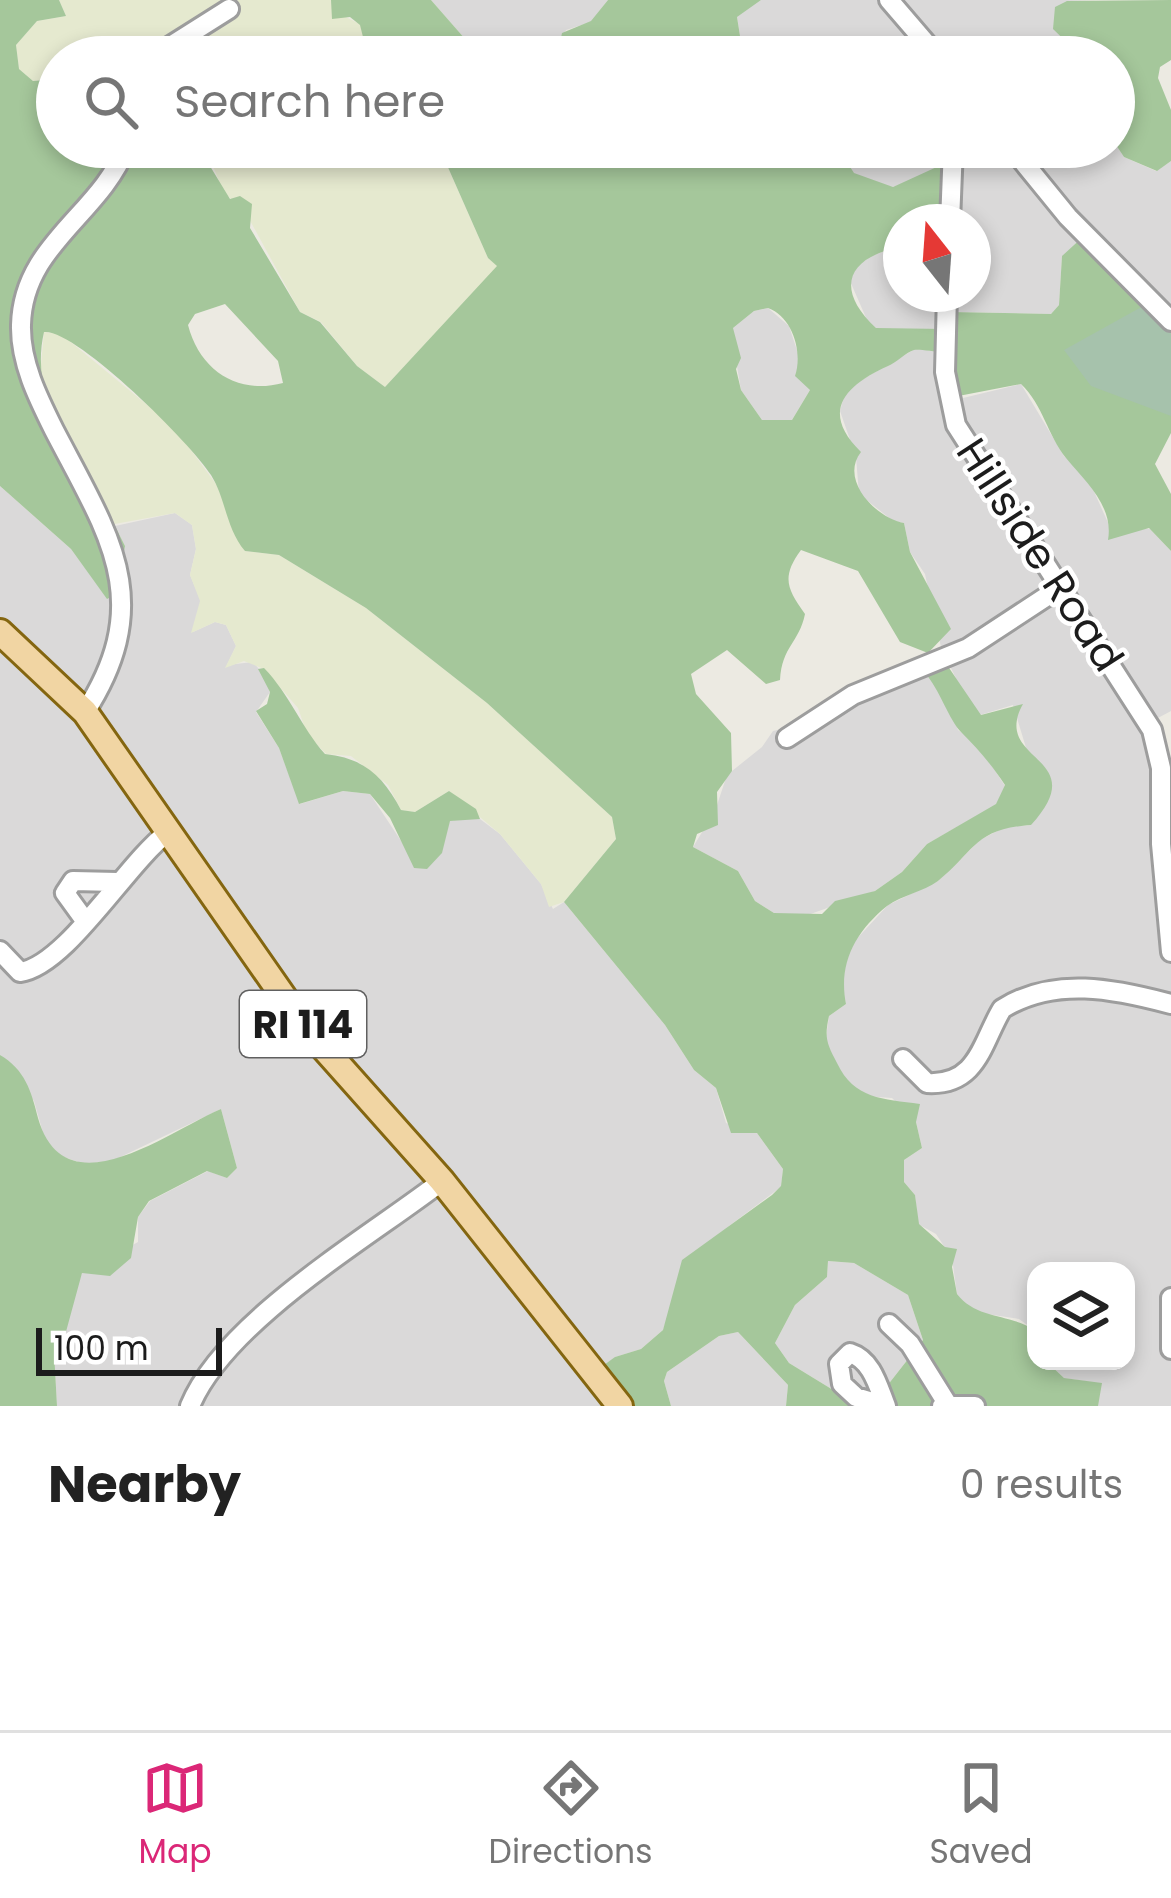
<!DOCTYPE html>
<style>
body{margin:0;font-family:Poppins,sans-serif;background:#f6f6f6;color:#222}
.controls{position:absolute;right:36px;bottom:36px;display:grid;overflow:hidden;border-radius:24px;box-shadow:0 6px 18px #0003}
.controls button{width:108px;height:108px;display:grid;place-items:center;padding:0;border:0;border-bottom:3px solid #e0e0e0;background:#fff;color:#222;font:60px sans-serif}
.compass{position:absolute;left:883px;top:204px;width:108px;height:108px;border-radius:50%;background:#fff;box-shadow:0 6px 18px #0003;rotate:343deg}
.scale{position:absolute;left:36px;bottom:30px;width:186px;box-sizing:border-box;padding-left:12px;border:6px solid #1c1c1c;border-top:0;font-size:33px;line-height:42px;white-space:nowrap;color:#1c1c1c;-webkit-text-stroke:9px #fff;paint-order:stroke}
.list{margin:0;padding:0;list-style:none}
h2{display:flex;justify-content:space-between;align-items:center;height:156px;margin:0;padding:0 48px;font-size:51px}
h2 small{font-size:39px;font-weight:400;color:#767676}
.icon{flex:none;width:66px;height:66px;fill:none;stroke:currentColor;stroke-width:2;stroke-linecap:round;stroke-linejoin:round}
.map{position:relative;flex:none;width:1171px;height:1406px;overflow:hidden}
.search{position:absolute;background:#fff;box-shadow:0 6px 18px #0003;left:36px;right:36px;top:36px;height:132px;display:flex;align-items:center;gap:30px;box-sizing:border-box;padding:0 42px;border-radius:66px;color:#767676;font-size:45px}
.sheet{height:324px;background:#fff}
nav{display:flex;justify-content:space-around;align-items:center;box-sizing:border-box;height:168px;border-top:3px solid #e0e0e0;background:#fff;font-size:33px;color:#767676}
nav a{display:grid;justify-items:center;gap:6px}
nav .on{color:#db2777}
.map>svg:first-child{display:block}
.residential{fill:#dad9d9}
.farmland{fill:#e5e9cf}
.forest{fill:#a5c79b;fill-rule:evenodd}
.cemetery{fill:#a6c2ac}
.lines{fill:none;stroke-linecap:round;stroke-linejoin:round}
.minor-casing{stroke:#9d9d9d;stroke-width:24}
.major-casing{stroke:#846610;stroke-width:30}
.minor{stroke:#fff;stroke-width:18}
.major{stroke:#f1d5a3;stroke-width:24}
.labels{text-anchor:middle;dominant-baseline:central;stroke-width:9;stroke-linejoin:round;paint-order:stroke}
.shield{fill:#fff;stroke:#606060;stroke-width:3}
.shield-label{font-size:39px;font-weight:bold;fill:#1c1c1c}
.street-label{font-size:42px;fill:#1c1c1c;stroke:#fff}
</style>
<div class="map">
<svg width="1171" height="1406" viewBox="0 0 1171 1406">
<rect width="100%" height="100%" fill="#eceae2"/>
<path class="residential" d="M431,0H608L591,22L566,30L557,44V57H461L466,40Z
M761,0H1096L1067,1L1069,42L1082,57H732L740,36L737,17L744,7Z
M199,33L207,40L267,43L281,57H185V40Z
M1114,142L1124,157L1156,171L1171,161V320L1062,256L1059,305L1051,314L950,312L945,329H877L867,320L850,281L852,269L863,258L898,247L901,294H973V222H950L923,176L893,187L872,183L853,173L837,147H1114Z
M768,308L789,326L810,390L792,420L778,424L762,420L741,390L732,337L733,328L754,311Z
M915,349L943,352L963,398L1021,384L1064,456L1087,476L1110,527L1150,529L1171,551V711L1156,719L1166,760L1171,758V1406H1098L1091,1382L1064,1378L1046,1361H1126V1271H1036V1331L1019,1319L980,1313L965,1305L957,1294L952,1258L936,1234L918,1224L915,1195L904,1182V1160L922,1148L916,1122L892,1098L863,1096L848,1085L825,1045L829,1016L846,1004L841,979L852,944L888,905L938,881L980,840L1005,827L1031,825L1043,769L1027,751L1013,705L980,715L961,689L941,647L925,574L910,552L904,523L893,521L859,494L856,457L840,411L846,389Z
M0,486L71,549L107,598L125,546L115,526L175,513L192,525L196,549L190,575L201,601L193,632L215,622L226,625L236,646L227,665L253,662L265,676L270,692L256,712L279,748L300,804L343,791L370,794L409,853L443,833L450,821L465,818L480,819L500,834L541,884L553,909L564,902L665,1025L694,1070L716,1088L726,1123L757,1133L783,1169L781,1187L729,1226L675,1297L663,1330L641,1349L615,1357L617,1406H57L54,1350L82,1273L138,1242V1217L150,1201L208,1171L227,1178L237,1168L221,1109L112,1161L84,1164L61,1156L45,1140L34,1101L0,1055Z
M925,673L944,695L958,730L978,744L1005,786L996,805L927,844L902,872L875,891L802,917L774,913L755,901L738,871L693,847L715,811L727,775L762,747L773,731L831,717Z
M828,1261L854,1263L908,1295L923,1340L887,1386L838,1393L789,1363L775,1343L795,1305L827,1277Z
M738,1332L788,1385L786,1406H671L664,1381L667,1372L719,1336Z"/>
<path class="farmland" d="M59,0H331L333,11L360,24L376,57H281L267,43L240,41L233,51L199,34L164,57H57V79L33,81L19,69L16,45L37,21L66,16Z
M240,147H439L488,258L498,266L385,387L357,366L321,322L300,312L247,215L223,191L213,166Z
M44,332L61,334L174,427L216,484L245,551L279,555L366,608L487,703L612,817L616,839L564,902L549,907L541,884L500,834L449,791L415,812L401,810L388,785L351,756L326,754L307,734L298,708L264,669L244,661L225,668L236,646L226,625L215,622L191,633L200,601L190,575L196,549L192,525L175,513L109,525L49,411L40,376Z"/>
<path class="forest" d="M0,0H59L66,16L37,21L16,45L19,69L33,81L57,79V147L199,148L230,199L240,196L252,204L250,228L300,312L320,322L357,366L385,387L497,266L488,258L439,147H837L854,173L893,187L952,160L950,222H901V247C847,257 834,289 876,328L944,329L949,312L1051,314L1059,305L1062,256L1085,235L1171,320V433L1155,464L1171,494V551L1149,528L1108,540C1114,506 1085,481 1066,458C1048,436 1043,405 1021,384L948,398L942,352C935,352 919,349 914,350C906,352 896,363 888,366C846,385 819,411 861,452C839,480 876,518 904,523L910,552L951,629L928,653L900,642L858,571L801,550C781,577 787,589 805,614C799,643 782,646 780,680L766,684L727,650L691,674L696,694L731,733L732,771L717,792L718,825L697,834L693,847L738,871L755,901L774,913L822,914L835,901L875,891L902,872L927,844L996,804L1005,785C991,764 978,749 961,732C949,720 940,690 925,673L945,662L981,715L1023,704C990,763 1095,755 1031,825C974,829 975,851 938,881C923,892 902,895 887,906C855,932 838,964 846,1004L829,1016C824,1038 827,1044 837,1063C854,1099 883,1099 920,1104L916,1122L922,1148L904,1160V1182L915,1195L919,1224L945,1247L957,1249L952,1267L957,1294C977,1320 1010,1313 1036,1331V1361H1046L1064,1378L1102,1383L1098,1406H786L788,1385L738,1332L719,1336L667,1372L664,1381L671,1406H617L593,1373L615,1357L641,1349L663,1330L682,1260L772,1195L781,1186L783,1169L757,1133H731L716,1088L694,1070L665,1025L564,902L616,839L612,817L487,703L366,608L279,555L245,551C226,529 226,499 211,475C192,444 75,328 44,332C28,401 77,465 108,525L115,526L125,546L116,594L107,599L71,549L0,486ZM225,304L278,361L283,383C238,395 200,371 188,325L195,314ZM768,308C793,317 803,353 795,376L810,390L792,420H762L741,390L736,369L741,358L733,328L754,311ZM828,1261L854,1263L908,1295L923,1340L887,1386L838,1393L789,1363L775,1343L795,1305L827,1277Z
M331,0H431L466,40L461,57H376L366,49L360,25L350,17L332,19Z
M608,0H761L737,17L740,36L732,57H557L562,33L591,21Z
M1171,0V60L1160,67L1158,78L1171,110V161L1157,171L1124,157L1114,142V57H1082L1053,29L1055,7L1067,1Z
M264,668C290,695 301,727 325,754C364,758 383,776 401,810L415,812L449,791L476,809L480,819L450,821L442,853L427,869L414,868L390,818L370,794L343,791L299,804L279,748L256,711L267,704L270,692L258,669Z
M0,1055C25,1070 31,1090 38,1118C65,1212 167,1132 221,1109L237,1168L227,1178L207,1171L149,1201L138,1217L131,1258L110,1276L82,1273L64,1339L54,1351L57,1406H0Z"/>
<path class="cemetery" d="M1145,305L1171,330V416L1091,386L1064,350Z"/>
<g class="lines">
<defs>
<path id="minor" d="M889,0L938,57
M153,57L229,9
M1011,147L1068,217L1171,321
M950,222L953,147
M947,294L945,372L956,425L1152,730L1161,768V844L1171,952
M85,712C157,600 108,534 54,430C38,398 20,362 21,325C23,244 100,215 126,147
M787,738L853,695L968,648L1061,587
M86,922L65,893L73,881L117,882
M0,951L20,972C66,966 127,863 167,833
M903,1059L927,1083C978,1086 982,1042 1002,1009C1054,976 1115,989 1171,1004
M1171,1298V1349
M889,1324L910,1344L948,1405
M850,1353C872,1360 878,1386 886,1406L856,1397L842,1384L839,1364Z
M190,1406C225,1321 368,1238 442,1181
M942,1406H975"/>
<path id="major" d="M0,632L85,712L304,1026L442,1181L620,1406"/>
</defs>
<use href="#minor" class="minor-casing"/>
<use href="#major" class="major-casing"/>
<use href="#minor" class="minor"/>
<use href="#major" class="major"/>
</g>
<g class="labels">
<rect class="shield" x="240" y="991" width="126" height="66" rx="9"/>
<g class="shield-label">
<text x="303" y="1024">RI 114</text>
</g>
<g class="street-label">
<text transform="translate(1040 555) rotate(57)">Hillside Road</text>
</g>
</g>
</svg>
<div class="controls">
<button><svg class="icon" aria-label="layers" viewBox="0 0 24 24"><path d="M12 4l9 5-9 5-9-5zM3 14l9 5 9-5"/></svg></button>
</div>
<svg class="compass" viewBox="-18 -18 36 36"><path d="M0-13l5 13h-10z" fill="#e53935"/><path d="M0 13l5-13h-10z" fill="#767676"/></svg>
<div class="scale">100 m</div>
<div class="search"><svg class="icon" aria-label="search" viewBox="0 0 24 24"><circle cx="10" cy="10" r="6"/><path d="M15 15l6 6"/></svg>Search here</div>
</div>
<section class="sheet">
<h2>Nearby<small>0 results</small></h2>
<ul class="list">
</ul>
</section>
<nav>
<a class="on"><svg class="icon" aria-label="map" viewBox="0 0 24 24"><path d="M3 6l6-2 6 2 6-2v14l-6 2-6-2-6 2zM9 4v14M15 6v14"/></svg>Map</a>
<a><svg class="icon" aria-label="directions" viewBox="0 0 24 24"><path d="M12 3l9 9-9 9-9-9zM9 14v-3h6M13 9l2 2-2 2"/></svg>Directions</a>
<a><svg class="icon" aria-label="saved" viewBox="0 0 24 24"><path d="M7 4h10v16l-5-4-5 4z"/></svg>Saved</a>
</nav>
